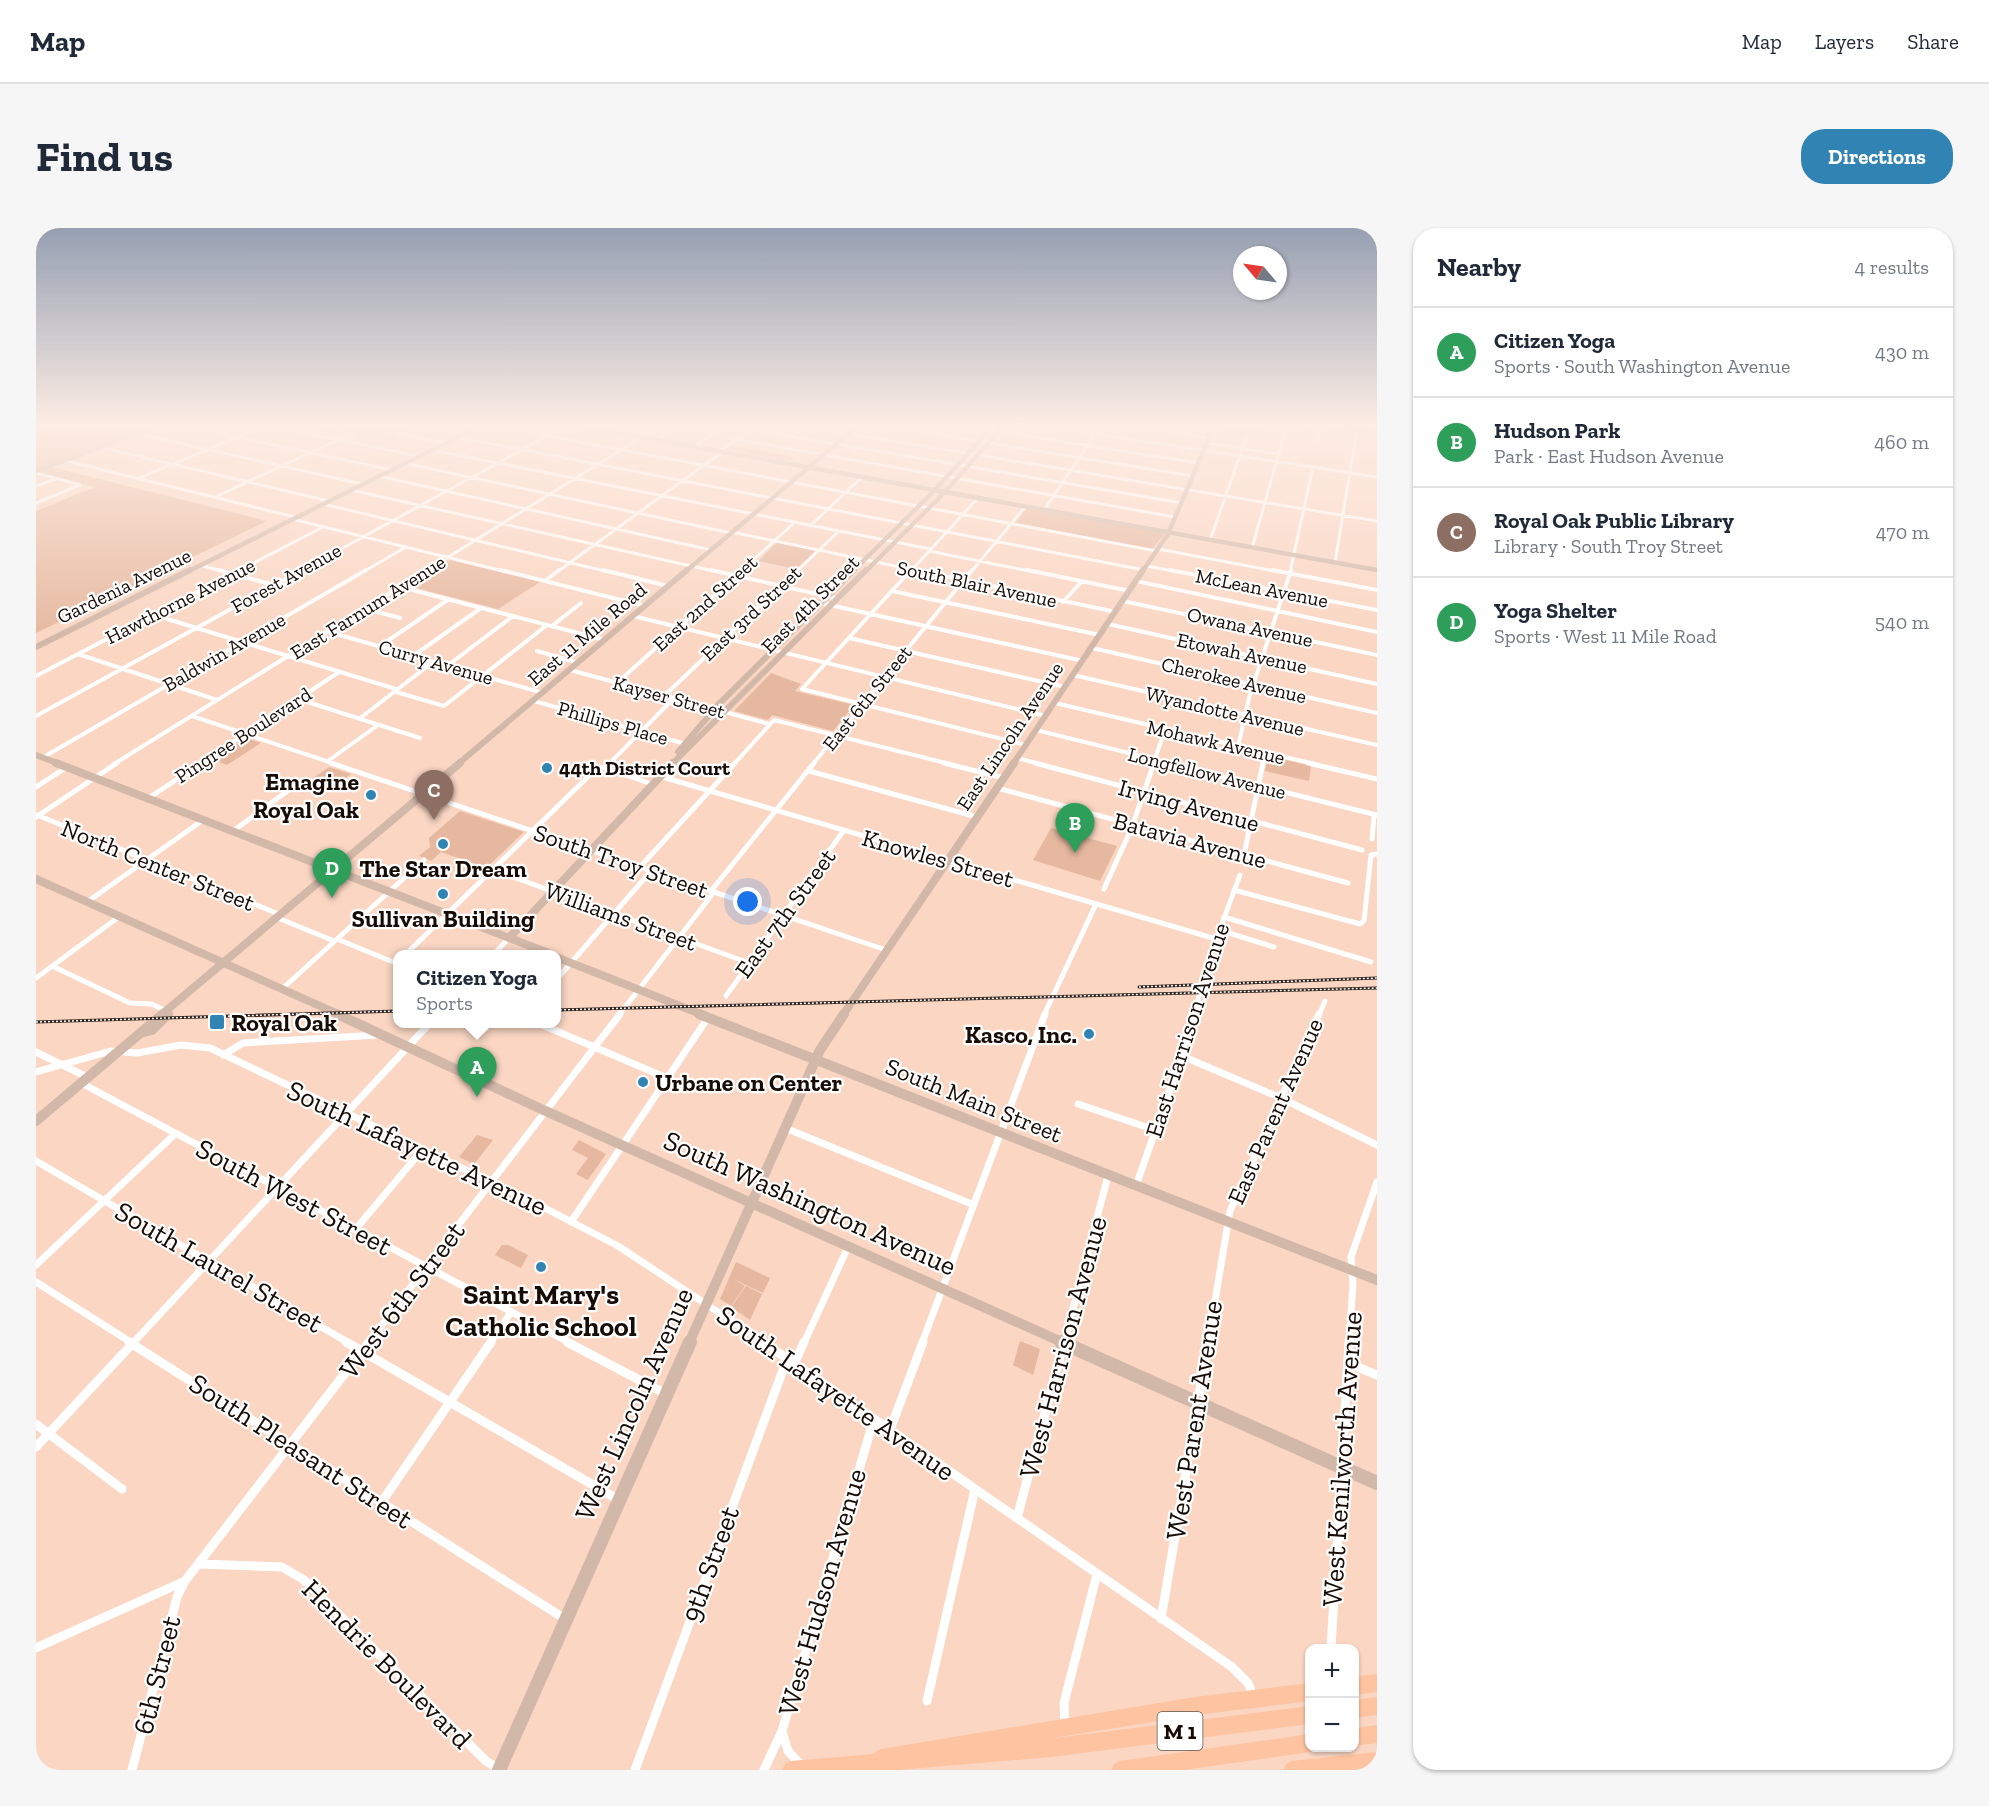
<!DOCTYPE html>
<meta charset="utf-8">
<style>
body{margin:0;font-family:"Zilla Slab",serif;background:#f6f6f7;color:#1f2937}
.controls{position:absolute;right:18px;bottom:18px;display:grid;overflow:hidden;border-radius:12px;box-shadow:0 2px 4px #0004}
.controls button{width:54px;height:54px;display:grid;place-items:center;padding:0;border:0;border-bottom:2px solid #e0e1e3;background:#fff;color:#1f2937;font:30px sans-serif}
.compass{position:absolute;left:1197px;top:18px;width:54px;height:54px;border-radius:50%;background:#fff;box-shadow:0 2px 4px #0004;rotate:299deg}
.you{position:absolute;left:712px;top:674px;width:21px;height:21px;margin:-15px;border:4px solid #fff;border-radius:50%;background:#1a73e8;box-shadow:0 0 0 9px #1a73e833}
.badge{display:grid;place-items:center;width:39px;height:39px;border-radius:50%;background:#3183b4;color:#fff;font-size:20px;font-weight:700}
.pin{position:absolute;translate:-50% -50px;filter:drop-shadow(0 2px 3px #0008)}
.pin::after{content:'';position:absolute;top:32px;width:21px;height:18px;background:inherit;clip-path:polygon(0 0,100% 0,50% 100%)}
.popup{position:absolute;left:357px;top:722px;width:168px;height:78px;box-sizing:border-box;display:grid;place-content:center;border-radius:12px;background:#fff;filter:drop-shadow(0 2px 4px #0005);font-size:20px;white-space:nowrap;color:#747a83}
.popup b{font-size:22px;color:#1f2937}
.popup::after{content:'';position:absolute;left:50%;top:100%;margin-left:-12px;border:12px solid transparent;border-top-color:#fff}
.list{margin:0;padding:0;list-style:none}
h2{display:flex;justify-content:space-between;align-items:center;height:78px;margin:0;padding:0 24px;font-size:26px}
h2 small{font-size:20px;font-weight:400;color:#747a83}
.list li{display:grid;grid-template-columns:39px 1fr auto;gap:18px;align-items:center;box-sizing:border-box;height:90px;padding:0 24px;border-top:2px solid #e0e1e3}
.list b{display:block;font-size:22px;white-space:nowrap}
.list p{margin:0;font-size:20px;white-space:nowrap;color:#747a83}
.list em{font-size:20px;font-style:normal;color:#747a83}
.map{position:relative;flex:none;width:1341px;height:1542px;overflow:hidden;border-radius:24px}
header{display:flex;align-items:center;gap:36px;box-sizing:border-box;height:84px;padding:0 30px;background:#fff;border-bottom:2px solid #e0e1e3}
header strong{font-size:28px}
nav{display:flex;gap:33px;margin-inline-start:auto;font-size:21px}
.intro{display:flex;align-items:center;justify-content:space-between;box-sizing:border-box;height:144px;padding:0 36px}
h1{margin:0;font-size:42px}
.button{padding:15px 27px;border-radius:24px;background:#3183b4;color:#fff;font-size:21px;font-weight:700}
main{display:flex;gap:36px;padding:0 36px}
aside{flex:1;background:#fff;border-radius:24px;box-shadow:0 2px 4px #0004}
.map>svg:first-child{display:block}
.green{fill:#e6b89f}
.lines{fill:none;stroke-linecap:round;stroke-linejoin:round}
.street-far4{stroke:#fff;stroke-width:3}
.street-far3{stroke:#fff;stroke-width:4}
.street-far2{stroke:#fff;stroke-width:5}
.street-far1{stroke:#fff;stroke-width:7}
.street{stroke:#fff;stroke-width:9}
.secondary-far4{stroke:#d2b8a9;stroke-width:4.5}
.secondary-far3{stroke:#d2b8a9;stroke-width:6}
.secondary-far2{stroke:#d2b8a9;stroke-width:8}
.secondary-far1{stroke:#d2b8a9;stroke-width:10}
.secondary{stroke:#d2b8a9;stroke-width:14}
.primary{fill:#fec3a0;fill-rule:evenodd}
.highway{fill:#fe9b60;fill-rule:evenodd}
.rail-casing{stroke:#31231c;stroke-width:3}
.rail{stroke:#fff;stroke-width:1.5;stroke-dasharray:2;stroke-linecap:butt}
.poi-dot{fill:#3183b4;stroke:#fff;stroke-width:2}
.labels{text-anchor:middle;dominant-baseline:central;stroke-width:4.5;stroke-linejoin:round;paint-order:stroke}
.far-street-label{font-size:20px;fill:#160b05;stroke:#fff}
.far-poi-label{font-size:20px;font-weight:bold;fill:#160b05;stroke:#fff;text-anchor:start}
.shield{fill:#fff;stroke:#5c5450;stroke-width:1.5}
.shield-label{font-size:22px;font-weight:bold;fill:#160b05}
.poi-label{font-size:24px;font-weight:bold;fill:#160b05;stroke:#fff;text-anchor:end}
.street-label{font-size:24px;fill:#160b05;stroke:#fff}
.near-street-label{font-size:28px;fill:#160b05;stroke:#fff}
.near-poi-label{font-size:28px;font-weight:bold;fill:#160b05;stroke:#fff}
</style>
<header>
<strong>Map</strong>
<nav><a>Map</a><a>Layers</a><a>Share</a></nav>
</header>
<div class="intro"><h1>Find us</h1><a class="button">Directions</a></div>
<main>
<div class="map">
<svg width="1341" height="1542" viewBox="0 0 1341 1542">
<rect width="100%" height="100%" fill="#fad6c3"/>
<path class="green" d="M0,196H123L0,241Z
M270,196H353L375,200L352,212Z
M1185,196L1204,199L1205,196L1233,198L1229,210L1182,204Z
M694,217L760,229L754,233L689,221Z
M15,239L231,293L0,405V283L59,259L2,244Z
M990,281L1125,304L1128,307L1116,321L979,295Z
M741,314L779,323L760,341L722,333Z
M414,332L504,354L462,381L372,358Z
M735,445L765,456L759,463L818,477L797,503L736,487L732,492L698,483Z
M210,510L225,515L191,537L177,532Z
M1232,528L1275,538L1273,553L1229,543Z
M293,539L315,546L293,563L270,555Z
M424,583L488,604L450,640L405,624L395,633L383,628L394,619L393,610Z
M1015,600L1081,618L1064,653L997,632Z
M441,907L457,912L438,936L423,929Z
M543,912L570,926L552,952L540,946L552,930L536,922Z
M466,1017H472L492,1027L485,1040L459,1027Z
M700,1034L734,1050L727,1065L697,1051L709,1058L695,1078L684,1071Z
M710,1058L726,1066L714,1092L695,1079Z
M984,1113L1004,1121L997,1147L977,1137Z"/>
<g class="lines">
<path class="street-far4" d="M141,196L355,242
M225,196L383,228
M389,196L431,204
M449,196L1120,323
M754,196L1341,293
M835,196L1157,248
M915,196L1163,235
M996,196L1341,249
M1079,196L1173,210
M99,205L326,256
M358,205L409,215
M1136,205L1141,196
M421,209L1108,342
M605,209L627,196
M693,210L1139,289
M623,212L649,196
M1279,213L1283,211L1286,198
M1171,215L1243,226
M63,219L293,273
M658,219L691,196
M396,222L894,321
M683,223L717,202L1146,275
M27,232L259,289
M368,235L695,305
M0,245L44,257
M342,248L675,322
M103,250L231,197
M0,258L20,251
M315,262L682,344
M179,269L317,205
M0,275L44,257
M287,276L573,344
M1008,282L1066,196
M256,291L471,344
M774,298L826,249
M696,304L888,344
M1174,312L1211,208
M1216,320L1251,196
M1122,321L1244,344
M893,323L998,344
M1299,335L1321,201
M164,337L189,344
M1111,338L1142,344
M200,344L287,299
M263,344L533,196
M327,344L370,319
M388,344L606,209
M521,344L686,224
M704,344L758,295
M760,344L802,304
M874,344L942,270
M935,344L989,279
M1254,344L1277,239"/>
<path class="street-far3" d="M183,342L196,346
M465,342L609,378
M567,342L632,358
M675,342L803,371
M875,342L766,461L990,517
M880,342L1080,384
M991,342L1094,363
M1134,342L1341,382
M1236,342L1341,362
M197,346L238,357
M509,353L523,342
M1100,353L1341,404
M365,359L569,412
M856,363L1064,407
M1087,373L1341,427
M1027,374L1046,353
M785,375L1047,433
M330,381L364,390
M118,387L360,461
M597,388L1010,488
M1072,396L1341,456
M516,398L545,375
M293,404L507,465
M813,410L1029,459
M344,418L413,371
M1056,420L1341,485
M501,423L543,435
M42,426L181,472
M377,428L445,380
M411,438L477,388
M534,442L733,496
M1037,447L1341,517
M0,448L203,342
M581,455L706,342
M360,464L408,478L511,397
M628,468L761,342
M262,471L384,510
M498,473L653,517
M1019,475L1279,536
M0,488L266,342
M156,488L299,536
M323,491L397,434
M1000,502L1137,536
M1202,519L1213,470L1255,342
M6,530L330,342
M981,530L1004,536
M292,533L342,497
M78,536L391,342
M164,536L303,444
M573,536L638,470
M698,536L738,492L914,536
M777,536L936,342
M1117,536L1129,502
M1227,536L1229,526"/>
<path class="street-far2" d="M295,535L850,722
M908,535L968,550
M999,535L1326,622
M1131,535L1341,587
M1272,535L1341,551
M569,540L574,535
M773,543L941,589
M623,548L1180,711
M0,559L31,539
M961,560L1312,655
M111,571L166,535
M1,587L245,687
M0,589L81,535
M197,603L257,559
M1336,611L1338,587
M1208,627L1227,535
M604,639L699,535
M458,642L713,735
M1068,661L1096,599L1118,535
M1198,662L1324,696L1328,693L1335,627L1341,626
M675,663L778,535
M51,674L167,592
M1188,689L1335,734
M242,690L298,713
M1183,702L1238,719
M301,711L362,736
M370,726L561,540H569L616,556
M458,726L473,710
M16,738L94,775L116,776L132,784
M0,750L84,688
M520,752L615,643
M246,761L388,632
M690,768L808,602
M583,787L678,664
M1008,787L1060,676
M1159,787L1167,747L1204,647
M1283,787L1289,773"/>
<path class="street-far1" d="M504,796L631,850
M0,824L53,850
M187,827L207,815L342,807
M1146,828L1245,870L1341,917
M0,844L75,823L101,825L145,817L174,820L503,977L582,1018L729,1115
M47,856L534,1115
M1042,876L1119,902
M749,900L938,977
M0,933L313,1115
M1100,958L1160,786
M535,994L673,788
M319,1002L386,922
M0,1037L139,906
M0,1054L96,1115
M97,1115L393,796
M332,1115L584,786
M454,1115L475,1084
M768,1115L812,1019
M886,1115L1009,786
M1028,1115L1072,948
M1172,1115L1194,983L1283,786
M1313,1115L1317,1055L1315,1029L1341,954"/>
<path class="street" d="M93,1114L529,1391
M310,1114L583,1272
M531,1114L630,1166
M727,1114L1196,1439L1212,1455L1217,1468
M1312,1135L1341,1147
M758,1136L768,1114
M0,1196L86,1261
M854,1202L887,1114
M0,1219L98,1114
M345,1275L455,1114
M981,1290L1028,1114
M163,1336L246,1339L268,1352L450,1533L463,1541
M1125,1391L1172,1114
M0,1420L149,1353
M1295,1420L1313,1114
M891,1473L939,1261
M1029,1497L1028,1475L1061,1346
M746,1503L752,1523L766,1538
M96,1542L141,1369L149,1353L333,1114
M599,1542L751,1131
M728,1542L746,1503L838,1191"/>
<path class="secondary-far4" d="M533,196L1341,342
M1252,196L1341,203
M0,243L128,196
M151,344L448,196
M649,344L824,196
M816,344L896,265L959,196
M829,344L907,266L969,196
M1106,344L1132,306L1179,196"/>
<path class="secondary-far3" d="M0,419L154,342
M642,524L682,477L818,342
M0,527L24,536
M422,536L651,342
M636,536L830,342
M977,536L1107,342"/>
<path class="secondary-far2" d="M20,535L515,726
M0,651L304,787
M473,710L637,535
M520,729L667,787
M132,784V787
M125,787L424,535
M807,787L978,535"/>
<path class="secondary-far1" d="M301,786L503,880L1028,1115
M663,786L1341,1052
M108,804L116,802L132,786
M0,893L127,786
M653,1115L784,822L808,786"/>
<path class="secondary" d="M1025,1114L1341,1255
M463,1542L654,1114"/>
<path class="primary" d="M1341,1446V1464L1318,1467V1449Z
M1274,1455V1473L1159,1487L1011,1511L1274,1478V1496L1015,1529L862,1542H746L749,1536L755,1533L838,1526L839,1524L845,1521L1159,1469Z
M1341,1469V1487L1318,1490V1472Z
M1341,1497V1515L1318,1518V1500Z
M1274,1506V1520H1281L1274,1524L1148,1542H1075L1078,1536L1084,1533Z
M1341,1524V1542H1247L1250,1536L1256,1533Z"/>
<path class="highway" d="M1285,196L1341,199V203L1288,198Z"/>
<defs>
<path id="rail" d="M1103,759L1341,750
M520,782L1341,760
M0,794L362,783"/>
</defs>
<use href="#rail" class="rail-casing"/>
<use href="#rail" class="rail"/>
</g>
<linearGradient id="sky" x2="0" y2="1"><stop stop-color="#96a0b2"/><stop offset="0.48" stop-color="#fdede4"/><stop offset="1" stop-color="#fdede4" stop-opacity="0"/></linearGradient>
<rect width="1341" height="412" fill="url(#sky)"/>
<g class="poi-dot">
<circle cx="511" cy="540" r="6"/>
<circle cx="335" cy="567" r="6"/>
<circle cx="407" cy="616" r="6"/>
<circle cx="407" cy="666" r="6"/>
<rect x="173" y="786" width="16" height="16" rx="3"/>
<circle cx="1053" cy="806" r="6"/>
<circle cx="607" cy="854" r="6"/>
<circle cx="505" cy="1039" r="6"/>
</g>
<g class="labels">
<g class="far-street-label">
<text transform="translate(250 350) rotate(-29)">Forest Avenue</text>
<text transform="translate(941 356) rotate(12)">South Blair Avenue</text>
<text transform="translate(88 358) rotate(-26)">Gardenia Avenue</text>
<text transform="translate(1226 360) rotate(11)">McLean Avenue</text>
<text transform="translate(144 373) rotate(-27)">Hawthorne Avenue</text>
<text transform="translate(669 375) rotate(-42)">East 2nd Street</text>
<text transform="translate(774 376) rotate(-45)">East 4th Street</text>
<text transform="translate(332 379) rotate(-32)">East Farnum Avenue</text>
<text transform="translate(715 385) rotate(-43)">East 3rd Street</text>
<text transform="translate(1214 399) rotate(12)">Owana Avenue</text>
<text transform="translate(551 406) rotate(-40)">East 11 Mile Road</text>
<text transform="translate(188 424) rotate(-30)">Baldwin Avenue</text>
<text transform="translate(1206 425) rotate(12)">Etowah Avenue</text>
<text transform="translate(400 434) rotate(16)">Curry Avenue</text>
<text transform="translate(1198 452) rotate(13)">Cherokee Avenue</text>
<text transform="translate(633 469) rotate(15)">Kayser Street</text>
<text transform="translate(831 470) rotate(-51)">East 6th Street</text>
<text transform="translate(1189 483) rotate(13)">Wyandotte Avenue</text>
<text transform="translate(577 495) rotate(16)">Phillips Place</text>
<text transform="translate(207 507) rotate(-33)">Pingree Boulevard</text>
<text transform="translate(974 508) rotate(-56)">East Lincoln Avenue</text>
<text transform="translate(1180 514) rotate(13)">Mohawk Avenue</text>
<text transform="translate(1171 545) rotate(14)">Longfellow Avenue</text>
</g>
<g class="far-poi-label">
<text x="523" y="540">44th District Court</text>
</g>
<rect class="shield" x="1121.5" y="1484" width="45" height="38" rx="4.5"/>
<g class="shield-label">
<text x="1144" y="1503">M 1</text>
</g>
<g class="poi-label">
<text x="323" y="553">Emagine<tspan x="323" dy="28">Royal Oak</tspan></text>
<text x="407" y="640" text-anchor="middle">The Star Dream</text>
<text x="407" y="690" text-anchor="middle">Sullivan Building</text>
<text x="195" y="794" text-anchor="start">Royal Oak</text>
<text x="1041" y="806">Kasco, Inc.</text>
<text x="619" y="854" text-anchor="start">Urbane on Center</text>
</g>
<g class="street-label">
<text transform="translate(1153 577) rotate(15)">Irving Avenue</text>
<text transform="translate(1154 612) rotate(15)">Batavia Avenue</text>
<text transform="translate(902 630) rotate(16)">Knowles Street</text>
<text transform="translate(585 633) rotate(19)">South Troy Street</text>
<text transform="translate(122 637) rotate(22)">North Center Street</text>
<text transform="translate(749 685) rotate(-54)">East 7th Street</text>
<text transform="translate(585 688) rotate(20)">Williams Street</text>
<text transform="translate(1151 802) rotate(-72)">East Harrison Avenue</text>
<text transform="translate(938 872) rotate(22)">South Main Street</text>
<text transform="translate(1239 883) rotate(-66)">East Parent Avenue</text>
</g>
<g class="near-street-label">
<text transform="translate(381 920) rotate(25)">South Lafayette Avenue</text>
<text transform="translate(258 969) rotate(28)">South West Street</text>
<text transform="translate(774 975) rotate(24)">South Washington Avenue</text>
<text transform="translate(183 1039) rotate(30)">South Laurel Street</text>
<text transform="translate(366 1072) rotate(-53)">West 6th Street</text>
<text transform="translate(1027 1119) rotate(-75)">West Harrison Avenue</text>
<text transform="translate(800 1165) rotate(35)">South Lafayette Avenue</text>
<text transform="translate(598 1176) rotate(-66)">West Lincoln Avenue</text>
<text transform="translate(1158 1192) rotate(-81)">West Parent Avenue</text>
<text transform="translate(265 1223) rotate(33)">South Pleasant Street</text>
<text transform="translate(1306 1231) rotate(-86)">West Kenilworth Avenue</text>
<text transform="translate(674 1336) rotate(-70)">9th Street</text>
<text transform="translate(786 1364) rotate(-74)">West Hudson Avenue</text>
<text transform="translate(351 1436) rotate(45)">Hendrie Boulevard</text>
<text transform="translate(121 1447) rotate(-76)">6th Street</text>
</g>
<g class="near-poi-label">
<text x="505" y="1066">Saint Mary's<tspan x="505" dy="32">Catholic School</tspan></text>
</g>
</g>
</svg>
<div class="controls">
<button>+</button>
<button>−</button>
</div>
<svg class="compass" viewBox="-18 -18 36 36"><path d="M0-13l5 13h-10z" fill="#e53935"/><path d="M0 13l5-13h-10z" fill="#747a83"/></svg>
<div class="you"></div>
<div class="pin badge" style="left:441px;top:869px;background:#2e9e5b">A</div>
<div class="popup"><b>Citizen Yoga</b>Sports</div>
<div class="pin badge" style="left:1039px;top:625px;background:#2e9e5b">B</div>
<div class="pin badge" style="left:398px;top:592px;background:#8d6e63">C</div>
<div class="pin badge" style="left:296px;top:670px;background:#2e9e5b">D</div>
</div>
<aside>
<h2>Nearby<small>4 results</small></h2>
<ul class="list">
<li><span class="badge" style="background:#2e9e5b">A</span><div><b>Citizen Yoga</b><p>Sports · South Washington Avenue</p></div><em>430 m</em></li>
<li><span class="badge" style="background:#2e9e5b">B</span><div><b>Hudson Park</b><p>Park · East Hudson Avenue</p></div><em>460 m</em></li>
<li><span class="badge" style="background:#8d6e63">C</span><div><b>Royal Oak Public Library</b><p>Library · South Troy Street</p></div><em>470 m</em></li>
<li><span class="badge" style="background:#2e9e5b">D</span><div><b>Yoga Shelter</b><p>Sports · West 11 Mile Road</p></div><em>540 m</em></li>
</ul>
</aside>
</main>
